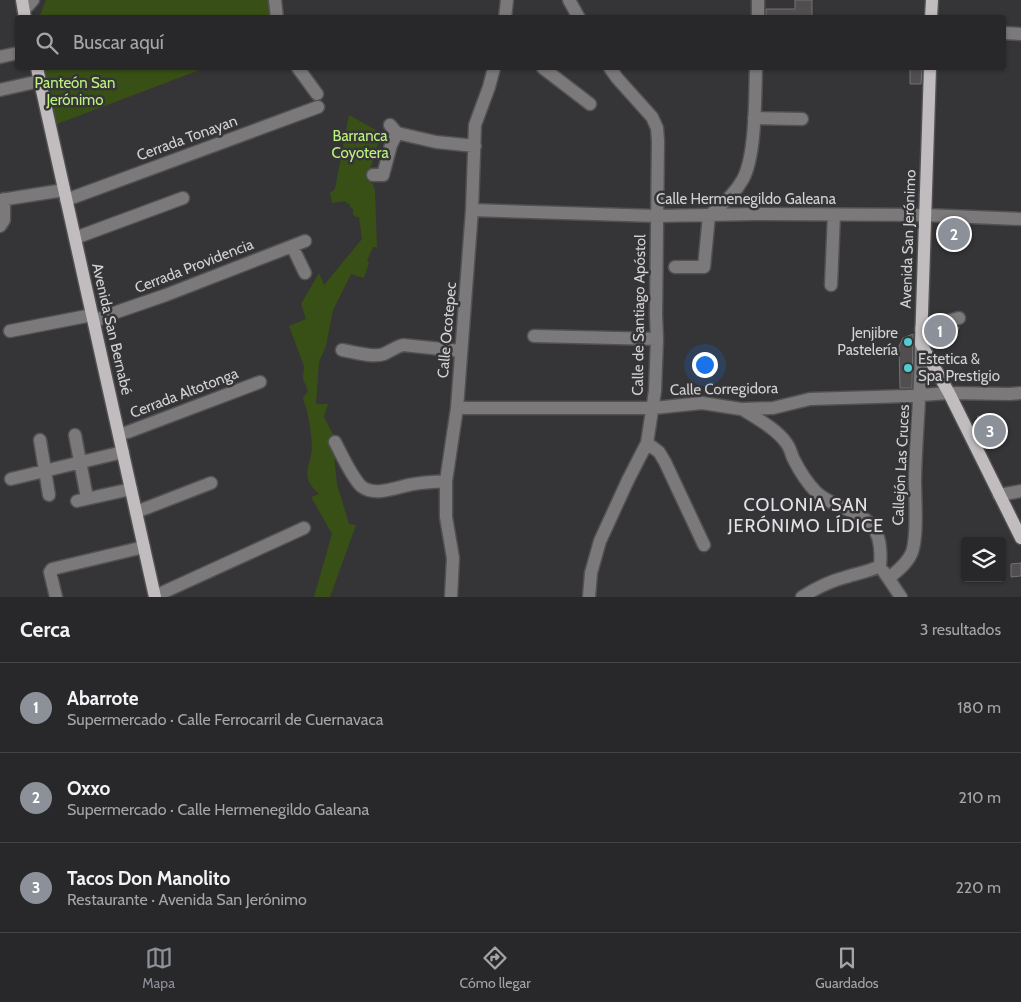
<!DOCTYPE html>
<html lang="es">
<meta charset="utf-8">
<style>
body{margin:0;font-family:Cabin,sans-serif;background:#343335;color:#f1f3f6}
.controls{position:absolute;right:15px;bottom:15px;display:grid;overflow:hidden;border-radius:5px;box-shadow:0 1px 4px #0004}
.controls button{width:45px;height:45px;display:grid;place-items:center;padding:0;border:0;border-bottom:1px solid #444446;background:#282729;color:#f1f3f6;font:25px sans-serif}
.you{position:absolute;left:704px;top:364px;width:18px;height:18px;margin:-12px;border:4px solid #fff;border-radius:50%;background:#1a73e8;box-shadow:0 0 0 8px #1a73e833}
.badge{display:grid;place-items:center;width:32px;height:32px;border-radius:50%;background:#8c9099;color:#fff;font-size:16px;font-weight:700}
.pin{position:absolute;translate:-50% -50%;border:2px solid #fff;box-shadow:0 1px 5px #0006}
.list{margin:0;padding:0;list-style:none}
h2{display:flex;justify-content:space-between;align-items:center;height:65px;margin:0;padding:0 20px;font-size:21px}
h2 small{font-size:16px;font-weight:400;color:#a5a5a8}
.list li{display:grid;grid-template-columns:32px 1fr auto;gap:15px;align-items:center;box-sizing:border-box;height:90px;padding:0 20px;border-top:1px solid #444446}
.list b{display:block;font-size:19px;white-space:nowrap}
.list p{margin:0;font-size:16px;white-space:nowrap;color:#a5a5a8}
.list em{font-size:16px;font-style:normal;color:#a5a5a8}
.icon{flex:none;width:28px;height:28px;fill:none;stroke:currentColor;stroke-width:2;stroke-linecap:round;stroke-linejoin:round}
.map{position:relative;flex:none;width:1021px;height:597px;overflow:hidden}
.search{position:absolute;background:#282729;box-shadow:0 1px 4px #0004;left:15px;right:15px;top:15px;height:55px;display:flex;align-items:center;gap:12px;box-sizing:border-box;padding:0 18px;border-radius:5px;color:#a5a5a8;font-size:19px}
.sheet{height:335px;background:#282729}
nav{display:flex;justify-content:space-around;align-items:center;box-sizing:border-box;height:70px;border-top:1px solid #444446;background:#282729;font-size:14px;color:#a5a5a8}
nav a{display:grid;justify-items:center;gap:2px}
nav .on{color:#8c9099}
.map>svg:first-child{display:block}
.green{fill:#385016}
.building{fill:#514e50;stroke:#757174}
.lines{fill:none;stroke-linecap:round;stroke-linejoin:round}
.minor-casing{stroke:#515053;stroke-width:15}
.major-casing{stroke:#515053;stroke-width:15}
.minor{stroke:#7b7979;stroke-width:12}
.major{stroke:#c1bcbd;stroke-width:12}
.poi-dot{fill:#51ccd1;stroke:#353437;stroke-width:2}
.labels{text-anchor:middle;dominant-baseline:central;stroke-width:5;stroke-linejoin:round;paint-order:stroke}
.park-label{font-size:15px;fill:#bef37d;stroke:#353437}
.street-label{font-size:15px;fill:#d2d1d3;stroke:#353437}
.poi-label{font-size:15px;fill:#d2d1d3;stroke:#353437;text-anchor:end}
.quarter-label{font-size:18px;letter-spacing:1px;fill:#e5e2e7;stroke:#353437}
</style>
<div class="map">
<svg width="1021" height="597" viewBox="0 0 1021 597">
<rect width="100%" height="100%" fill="#353437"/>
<path class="green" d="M46,0H271L275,18H39Z
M44,68H205L57,124Z
M349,115L381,133L367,180L373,184L375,191L377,247H373L367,261L369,262L364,278L351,274L333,310L326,346L319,362L316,404H328L324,417L334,436L335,466L337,484L349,524L356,525L330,597H314L332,534L311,497L319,494C316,491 311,486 309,482C305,473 309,464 311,455C314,440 308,412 303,398L308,391L303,379L304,366L289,326L306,319L301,304L319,273L324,285L362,239L359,217H356L353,214V209L350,207V203L348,204L345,201L332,203L330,193L335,189Z"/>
<path class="building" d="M795,0H812V18H766V9H795Z
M910,68H922L921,84H910Z
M942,224L966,225V244H942Z
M959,327L958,330L950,332L931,342L929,338V335Z
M913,334L912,388H900L899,346L903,338Z
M978,416L1001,421L998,440L989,446L977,422Z
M1021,563V576L1011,577V564Z"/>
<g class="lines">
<defs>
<path id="minor" d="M275,0L277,18
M569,0L579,18
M24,10L33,0
M505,18L507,0
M758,18V0
M1004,33L1021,34
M0,57L18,53
M298,68L317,94
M543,68L590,104
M0,90L40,81
M754,118L802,119
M390,125L397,133L436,142L475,146
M373,175H383L391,145L397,133
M0,200L64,190
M66,200L318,107
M472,210L656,216L755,214L925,215L1021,219
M709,216C722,204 735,194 743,179C756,155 755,96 756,68
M0,226L4,220V199
M75,238L183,198
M292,246L305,273
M675,267H704L709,216
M831,285L834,215
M94,322L105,316L166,295L305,241
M921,329L959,318
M10,331L92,315
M534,336L657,339
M342,350C354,352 372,358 384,354C390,351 396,347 403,345L461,351
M457,408H654L702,403L741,409L773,408L810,399L907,396L949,393L1010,394L1021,393
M742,409C756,418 777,429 787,444C790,448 791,453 793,458C799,470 807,483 817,493C832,507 858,509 872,526C881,536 881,554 880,566
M119,434L128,432L260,382
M75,435L87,498
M40,440L49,495
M335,442C342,455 351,476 361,486C375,498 399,486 414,484C425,482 435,482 446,481
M647,443L659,452L665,462L704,545
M11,479L123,452
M999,495L1021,491
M77,501L131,489
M136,512L211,483
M884,572L901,597
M889,578C897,571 908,563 912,552C918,535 915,499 915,479C916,434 921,389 921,344
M155,596L304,528
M56,597L50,572L52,569L144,547
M451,597L453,558L446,517V481L457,408L472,210L475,125L489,87L494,68
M589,597L591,573L600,541L628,480L647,443L655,391L657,339L656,315L658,141L657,128L652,117L617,78L610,68
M802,597C816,588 830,581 846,577C858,573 868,572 880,566"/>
<path id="major" d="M22,0L25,18
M931,18L932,0
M37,68L155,597
M930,68L921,344L949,393L1021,538"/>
</defs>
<use href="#minor" class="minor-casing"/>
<use href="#major" class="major-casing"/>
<use href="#minor" class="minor"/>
<use href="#major" class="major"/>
</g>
<g class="poi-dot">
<circle cx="908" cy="342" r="5"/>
<circle cx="908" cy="368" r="5"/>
</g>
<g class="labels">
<g class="park-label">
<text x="75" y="83">Panteón San<tspan x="75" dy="17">Jerónimo</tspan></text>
<text x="360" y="136">Barranca<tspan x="360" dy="17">Coyotera</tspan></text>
</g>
<g class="street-label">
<text transform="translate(187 138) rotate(-20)">Cerrada Tonayan</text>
<text x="746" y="199">Calle Hermenegildo Galeana</text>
<text transform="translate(908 239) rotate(-88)">Avenida San Jerónimo</text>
<text transform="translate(194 266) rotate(-21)">Cerrada Providencia</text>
<text transform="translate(639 315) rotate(-89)">Calle de Santiago Apóstol</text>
<text transform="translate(112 329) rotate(77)">Avenida San Bernabé</text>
<text transform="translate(447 330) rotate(-85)">Calle Ocotepec</text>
<text transform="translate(724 389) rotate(-1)">Calle Corregidora</text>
<text transform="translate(184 393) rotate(-21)">Cerrada Altotonga</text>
<text transform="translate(901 465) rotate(-87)">Callejón Las Cruces</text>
</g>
<g class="poi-label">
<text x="898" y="333">Jenjibre<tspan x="898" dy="17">Pastelería</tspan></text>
<text x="918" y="359" text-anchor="start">Estetica &amp;<tspan x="918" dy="17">Spa Prestigio</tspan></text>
</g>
<g class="quarter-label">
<text x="806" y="505">COLONIA SAN<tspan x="806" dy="21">JERÓNIMO LÍDICE</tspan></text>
</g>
</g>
</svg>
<div class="controls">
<button><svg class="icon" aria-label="layers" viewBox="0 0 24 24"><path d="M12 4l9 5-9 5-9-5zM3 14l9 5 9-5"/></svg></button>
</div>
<div class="you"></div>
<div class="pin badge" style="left:940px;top:331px">1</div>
<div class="pin badge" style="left:954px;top:234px">2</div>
<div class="pin badge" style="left:990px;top:431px">3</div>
<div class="search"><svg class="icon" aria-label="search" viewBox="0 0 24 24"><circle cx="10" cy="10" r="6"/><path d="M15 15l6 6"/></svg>Buscar aquí</div>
</div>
<section class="sheet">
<h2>Cerca<small>3 resultados</small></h2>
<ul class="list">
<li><span class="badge">1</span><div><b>Abarrote</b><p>Supermercado · Calle Ferrocarril de Cuernavaca</p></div><em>180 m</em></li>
<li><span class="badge">2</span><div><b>Oxxo</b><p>Supermercado · Calle Hermenegildo Galeana</p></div><em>210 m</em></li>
<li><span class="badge">3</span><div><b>Tacos Don Manolito</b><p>Restaurante · Avenida San Jerónimo</p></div><em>220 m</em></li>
</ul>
</section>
<nav>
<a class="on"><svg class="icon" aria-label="map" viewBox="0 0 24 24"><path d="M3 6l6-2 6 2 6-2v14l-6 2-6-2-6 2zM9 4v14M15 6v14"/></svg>Mapa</a>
<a><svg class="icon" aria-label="directions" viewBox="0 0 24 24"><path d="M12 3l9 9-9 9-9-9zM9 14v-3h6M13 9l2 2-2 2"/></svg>Cómo llegar</a>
<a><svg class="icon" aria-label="saved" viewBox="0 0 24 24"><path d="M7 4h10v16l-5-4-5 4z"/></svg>Guardados</a>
</nav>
